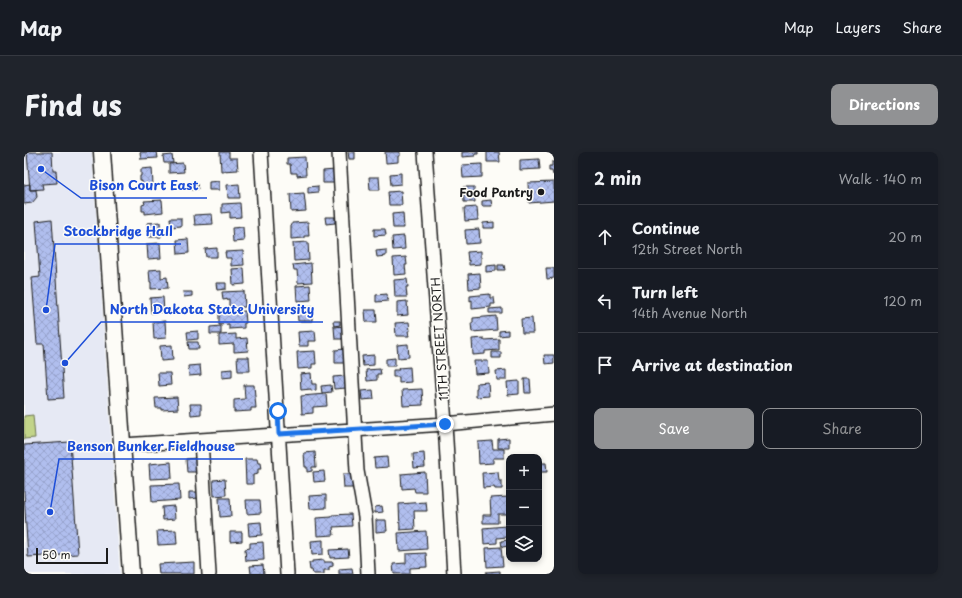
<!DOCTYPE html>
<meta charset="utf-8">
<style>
body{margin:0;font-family:"Playpen Sans",sans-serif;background:#20242c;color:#f1f3f6}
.controls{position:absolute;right:12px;bottom:12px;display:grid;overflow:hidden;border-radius:8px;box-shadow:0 2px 6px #0003}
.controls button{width:36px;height:36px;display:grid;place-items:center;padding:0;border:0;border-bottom:1px solid #363941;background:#171b24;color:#f1f3f6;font:20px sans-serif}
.scale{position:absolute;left:12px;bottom:10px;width:72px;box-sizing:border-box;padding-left:4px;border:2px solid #1c1c1c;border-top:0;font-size:11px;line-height:14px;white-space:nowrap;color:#1c1c1c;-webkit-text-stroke:3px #fdfcf7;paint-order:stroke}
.stop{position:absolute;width:12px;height:12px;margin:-9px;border:3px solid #1a73e8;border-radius:50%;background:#fff}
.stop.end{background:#1a73e8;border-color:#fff;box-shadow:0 1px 4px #0008}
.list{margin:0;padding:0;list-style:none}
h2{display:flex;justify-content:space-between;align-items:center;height:52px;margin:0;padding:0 16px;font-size:17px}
h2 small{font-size:13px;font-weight:400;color:#9ea1a6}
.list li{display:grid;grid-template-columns:26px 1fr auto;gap:12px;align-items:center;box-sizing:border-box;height:64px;padding:0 16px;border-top:1px solid #363941}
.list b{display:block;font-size:15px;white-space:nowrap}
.list p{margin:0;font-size:13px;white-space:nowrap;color:#9ea1a6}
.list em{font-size:13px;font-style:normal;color:#9ea1a6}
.actions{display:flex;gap:8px;padding:12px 16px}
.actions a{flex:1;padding:9px 0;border:1px solid #919294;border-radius:8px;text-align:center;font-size:14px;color:#919294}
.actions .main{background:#919294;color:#fff}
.icon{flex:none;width:22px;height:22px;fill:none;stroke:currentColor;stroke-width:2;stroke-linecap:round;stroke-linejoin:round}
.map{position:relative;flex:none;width:530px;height:422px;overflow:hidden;border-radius:8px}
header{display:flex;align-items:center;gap:24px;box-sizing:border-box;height:56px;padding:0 20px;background:#171b24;border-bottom:1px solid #363941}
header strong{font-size:19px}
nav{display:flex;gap:22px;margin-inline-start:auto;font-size:14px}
.intro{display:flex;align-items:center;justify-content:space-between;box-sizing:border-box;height:96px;padding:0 24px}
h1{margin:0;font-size:28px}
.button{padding:10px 18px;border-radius:8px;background:#919294;color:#fff;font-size:14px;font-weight:700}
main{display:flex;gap:24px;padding:0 24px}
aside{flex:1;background:#171b24;border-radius:8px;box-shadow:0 2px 6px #0003}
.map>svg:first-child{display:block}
.built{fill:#e6e9f4}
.pitch{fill:#c2d489;stroke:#6f7852}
.building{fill:url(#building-cross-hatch);stroke:#1c1c1c}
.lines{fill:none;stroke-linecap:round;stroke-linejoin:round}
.minor-casing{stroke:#1c1c1c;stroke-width:16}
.major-casing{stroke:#1c1c1c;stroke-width:19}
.minor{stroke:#fdfcf7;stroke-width:13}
.major{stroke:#fdfcf7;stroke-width:16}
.route{stroke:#1a73e8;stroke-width:5}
.poi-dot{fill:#1c1c1c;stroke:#fdfcf7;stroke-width:1.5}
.labels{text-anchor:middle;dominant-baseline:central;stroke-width:3;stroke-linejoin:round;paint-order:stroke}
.poi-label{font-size:12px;font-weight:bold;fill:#1c1c1c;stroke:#fdfcf7;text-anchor:end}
.street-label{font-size:12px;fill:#1c1c1c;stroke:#fdfcf7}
.leader{fill:none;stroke:#1d4ed8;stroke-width:1.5}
.callout-dot{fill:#1d4ed8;stroke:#fdfcf7;stroke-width:1.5}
.callout-label{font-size:13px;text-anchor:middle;font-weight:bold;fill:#1d4ed8;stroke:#fdfcf7;stroke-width:3;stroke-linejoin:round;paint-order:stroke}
</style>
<header>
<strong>Map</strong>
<nav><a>Map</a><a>Layers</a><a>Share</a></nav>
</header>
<div class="intro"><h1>Find us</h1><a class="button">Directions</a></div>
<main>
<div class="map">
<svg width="530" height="422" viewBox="0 0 530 422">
<defs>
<pattern id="building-cross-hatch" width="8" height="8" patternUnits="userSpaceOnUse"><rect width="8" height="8" fill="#b0beee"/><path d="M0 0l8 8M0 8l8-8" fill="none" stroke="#97a3cc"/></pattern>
</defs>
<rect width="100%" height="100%" fill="#fdfcf7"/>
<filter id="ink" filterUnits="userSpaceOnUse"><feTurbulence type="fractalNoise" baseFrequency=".025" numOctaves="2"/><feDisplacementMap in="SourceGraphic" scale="8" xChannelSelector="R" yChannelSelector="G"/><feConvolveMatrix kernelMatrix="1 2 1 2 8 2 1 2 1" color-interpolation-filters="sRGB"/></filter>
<g filter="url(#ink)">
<path class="built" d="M0,0H68L96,422H0Z"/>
<path class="pitch" d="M9,263L11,286L0,287V264Z"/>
<path class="building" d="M3,0H28L29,19H32L33,31L18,32L19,37L6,38Z
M116,0H133L134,6L117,7Z
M196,0H205V6H213L214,18L197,19Z
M324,0H331V7H325Z
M361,0H376V4H374V10L362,11Z
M438,0H454V2H451V4L438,5Z
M463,0H475L476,10H463Z
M148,3L149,11H140L139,4Z
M281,5L282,23L273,24V21H267L266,12H263V6Z
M515,7L516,17L496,18V8Z
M528,10H530V22L529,23L528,19H525V14H528Z
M159,11L160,20L145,21V12Z
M458,12V25L439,26L438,13Z
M128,16L129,33L118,34V29H116V24H117V17Z
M311,18L312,31H299V19Z
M377,21V32L367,33L366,22Z
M345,25H355L356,38H346Z
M195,29V38H185V30Z
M530,30V49L505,51L504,31Z
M6,32V38H12L13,45L8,51L0,52V33Z
M173,32L174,37L168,38V33Z
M215,32L216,46H204L203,33Z
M294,34V40L284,41V35Z
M439,35H450L451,50H440Z
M377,39L378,53H365L364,40Z
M280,41L282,59L267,60L266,42Z
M138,48L139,60L121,62V59H118V53L121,52L120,49Z
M467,48L468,54H458V49Z
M216,51L217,65L206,66V60L198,61V52Z
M453,55L454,68L441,69L440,56Z
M379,61L380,76H369L368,62Z
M188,62L189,72L171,73L170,63Z
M301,65H311V71L302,72Z
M146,66H157V74L147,75Z
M28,67L40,246L24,247L20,192H13L8,126L16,125L12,69Z
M136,70L137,85H124L123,71Z
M284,70L285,84H280V86L267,87V74L268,73V71Z
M470,70V76H459V71Z
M219,75L220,89L209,90L208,76Z
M350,77H361L362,83L350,84Z
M455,77L456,91L442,92L441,78Z
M380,84L381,97L369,98L368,85Z
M164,87L165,101L154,102L153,88Z
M284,90L285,108L270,109L269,91Z
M136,91L137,106L124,107L123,92Z
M193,96V105H182L181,97Z
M362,98V104L353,105L352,99Z
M219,99L220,113L207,114V106H202L201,100Z
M457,99V112L445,113V108L444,109L443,100Z
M382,105L383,113H381L382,122L370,123L369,106Z
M287,111L288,130L274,131L273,118H270L269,113Z
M472,113V119L462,120V114Z
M474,113H480L481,118H474Z
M220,116L221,132L209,133L208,117Z
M522,116H530V126L523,127Z
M137,117V126L143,125L144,136L127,137V130H126L125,118Z
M456,121L457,136L445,137L444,122Z
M383,127L384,135H382L383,145H371L370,128Z
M192,131H202V137L193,138Z
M286,133L287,148L273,149L272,134Z
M220,139L221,155L205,156V147L199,148L198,140Z
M159,140H168V144L160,145Z
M363,142L364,149L352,150V143Z
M466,142V146H470L471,152H467V155L448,157V148L446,149V144Z
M139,145L140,160L127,161L126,146Z
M383,149L384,163L373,164V150Z
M288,155V169H274L273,156Z
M478,156V161H465V157Z
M341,158H352L353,170H342Z
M221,159L222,171H220V176L205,177V172L195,173V161Z
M472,164L473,178L448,180L447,171H449V166Z
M508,166L509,181H498L497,167Z
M141,169L142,186L130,187L129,170Z
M309,169H316V173L310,174Z
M385,170L386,179H384L385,184H372L371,171Z
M197,174V182H186V175Z
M320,174L321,187H311L310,175Z
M484,178V183L475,184V179Z
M174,179V187L164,188L163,180Z
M291,179L292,189H284V194H275L274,180Z
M212,182V187L223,186L224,199L210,200V192L195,193V183Z
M460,186V188L475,187V198L461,199V202L449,203L448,187Z
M164,190H174L175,197H165Z
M384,192L385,205L374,206L373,193Z
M148,193L149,208L137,209L136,194Z
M321,197L322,211H311V198Z
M291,199L292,212H288V216L274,217L273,200Z
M468,200H477V206H468Z
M350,203V213L339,214L338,204Z
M520,203H530V211L521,212Z
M213,205H225L226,219H214Z
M371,206V214H362V207Z
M450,209H464L465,221L451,222Z
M176,213L177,223L165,224L164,214Z
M386,215L387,230L375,231V225H369V218H375L374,216Z
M208,217V225L198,226V218Z
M356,217L357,222H353V228L343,229L342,218Z
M482,218V228H473L472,219Z
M134,221H146L147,233L135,234Z
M287,221L288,232H292V238L287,239V237L277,238L276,222Z
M321,224L322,236L310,237L309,225Z
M500,227H506L507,241H501Z
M495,229V242L484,243L483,230Z
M464,230L465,244L452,245V236H453V231Z
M220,233H230L232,256H227V259L210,260V248L221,247Z
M307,233L308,240L298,241L297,234Z
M398,237L399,253L379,254L378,238Z
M349,238L350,247L338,248L337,239Z
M302,242L303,254L289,255V261L278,262L277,244Z
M153,245L154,257L138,258V256H132L131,246Z
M166,252H177V262L167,263Z
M485,286V296H474V287Z
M468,289L469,297H480V306H469V311L455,312L454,290Z
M46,290L54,402L4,405L0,343V293Z
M291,300L292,315H288V319L283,320V315H281L280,301Z
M400,301L401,315L390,316L389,302Z
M363,305L364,315L351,316L350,306Z
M172,306L173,320H163L162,307Z
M221,307H233L234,311H236L237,317H234V322L229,323V332H222Z
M147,310L148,326L126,327L125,312Z
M515,311H522L523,320H516Z
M300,319L301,329L290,330L289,320Z
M401,320L402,340H391L390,336L378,337L377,322Z
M474,320L475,329H478V337H471L470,335L459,336L458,321Z
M319,322H329L330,336H320Z
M201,327L202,343L190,344L189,328Z
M155,332L156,348L128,350L127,333Z
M165,340H174V346L165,347Z
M302,343V356L286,357L285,344Z
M485,345V362H474V371H459V363H467L466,346Z
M195,346H206L207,364L196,365Z
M222,348H236L237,361L223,362Z
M402,350L403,359H390L391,377L376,378L375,352Z
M150,354L151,367L139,368L138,355Z
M358,354L359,360L351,361V355Z
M327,362L328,374L309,375L310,383L293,384L292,366L308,365V363Z
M352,368H362L363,379L352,380Z
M237,370L238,383L225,384L224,371Z
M482,374L483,385L473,386V391L460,392L459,376Z
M152,378L153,392L134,393L133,379Z
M402,379L403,397L375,399L374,381Z
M206,380H218V389L206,390Z
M299,388V402L288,403L287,389Z
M485,388V394L478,395L477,389Z
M239,390L240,408L222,409L221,397L226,396V391Z
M477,395L479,414L463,415L462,396Z
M324,397L325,405L306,406L305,398Z
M402,401L403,415L386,416V422H370L369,412L382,411V402Z
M300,408V410H309V414L305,415V418H300V422H289L288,418H286L285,411H288V409Z
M170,410V422H135L134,412Z
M239,413L240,422H227L226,414Z
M328,416L329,422H315V417Z
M476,419V422H463L462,420Z"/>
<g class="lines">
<defs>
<path id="minor" d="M237,0L263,422
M315,0L333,319L341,364L344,422
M401,0L421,272L430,422
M177,288L185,422
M99,293L421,272L530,262"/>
<path id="major" d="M78,0L107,422"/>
</defs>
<use href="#minor" class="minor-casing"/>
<use href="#major" class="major-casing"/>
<use href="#minor" class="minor"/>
<use href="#major" class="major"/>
</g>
</g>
<g class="lines" filter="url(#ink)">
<path class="route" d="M254,259L255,282L421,272"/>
</g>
<circle class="poi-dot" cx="517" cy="40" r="4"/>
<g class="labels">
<g class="poi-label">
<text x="509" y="40">Food Pantry</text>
</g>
<g class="street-label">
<text transform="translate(415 187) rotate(-94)">11TH STREET NORTH</text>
</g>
</g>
<path class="leader" d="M17 17L57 46H183M22 158L31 92H157M41 211L77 170H299M26 360L35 307H219"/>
<g class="callout-dot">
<circle cx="17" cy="17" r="4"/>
<circle cx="22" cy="158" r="4"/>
<circle cx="41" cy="211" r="4"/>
<circle cx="26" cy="360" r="4"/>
</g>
<g class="callout-label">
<text x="120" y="38">Bison Court East</text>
<text x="94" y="84">Stockbridge Hall</text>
<text x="188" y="162">North Dakota State University</text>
<text x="127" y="299">Benson Bunker Fieldhouse</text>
</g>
</svg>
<div class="controls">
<button>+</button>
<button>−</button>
<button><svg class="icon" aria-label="layers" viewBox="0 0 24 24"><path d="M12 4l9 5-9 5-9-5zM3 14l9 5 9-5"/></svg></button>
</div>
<div class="scale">50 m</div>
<div class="stop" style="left:254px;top:259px"></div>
<div class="stop end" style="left:421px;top:272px"></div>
</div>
<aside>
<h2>2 min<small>Walk · 140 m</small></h2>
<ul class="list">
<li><svg class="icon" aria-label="ahead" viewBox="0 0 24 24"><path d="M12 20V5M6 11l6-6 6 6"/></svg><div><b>Continue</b><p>12th Street North</p></div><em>20 m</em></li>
<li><svg class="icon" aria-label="left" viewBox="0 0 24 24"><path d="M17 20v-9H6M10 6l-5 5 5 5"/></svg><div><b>Turn left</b><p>14th Avenue North</p></div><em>120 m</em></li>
<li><svg class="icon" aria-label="arrive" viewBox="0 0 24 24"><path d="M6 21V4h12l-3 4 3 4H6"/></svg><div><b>Arrive at destination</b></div></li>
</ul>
<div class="actions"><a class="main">Save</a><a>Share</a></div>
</aside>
</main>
